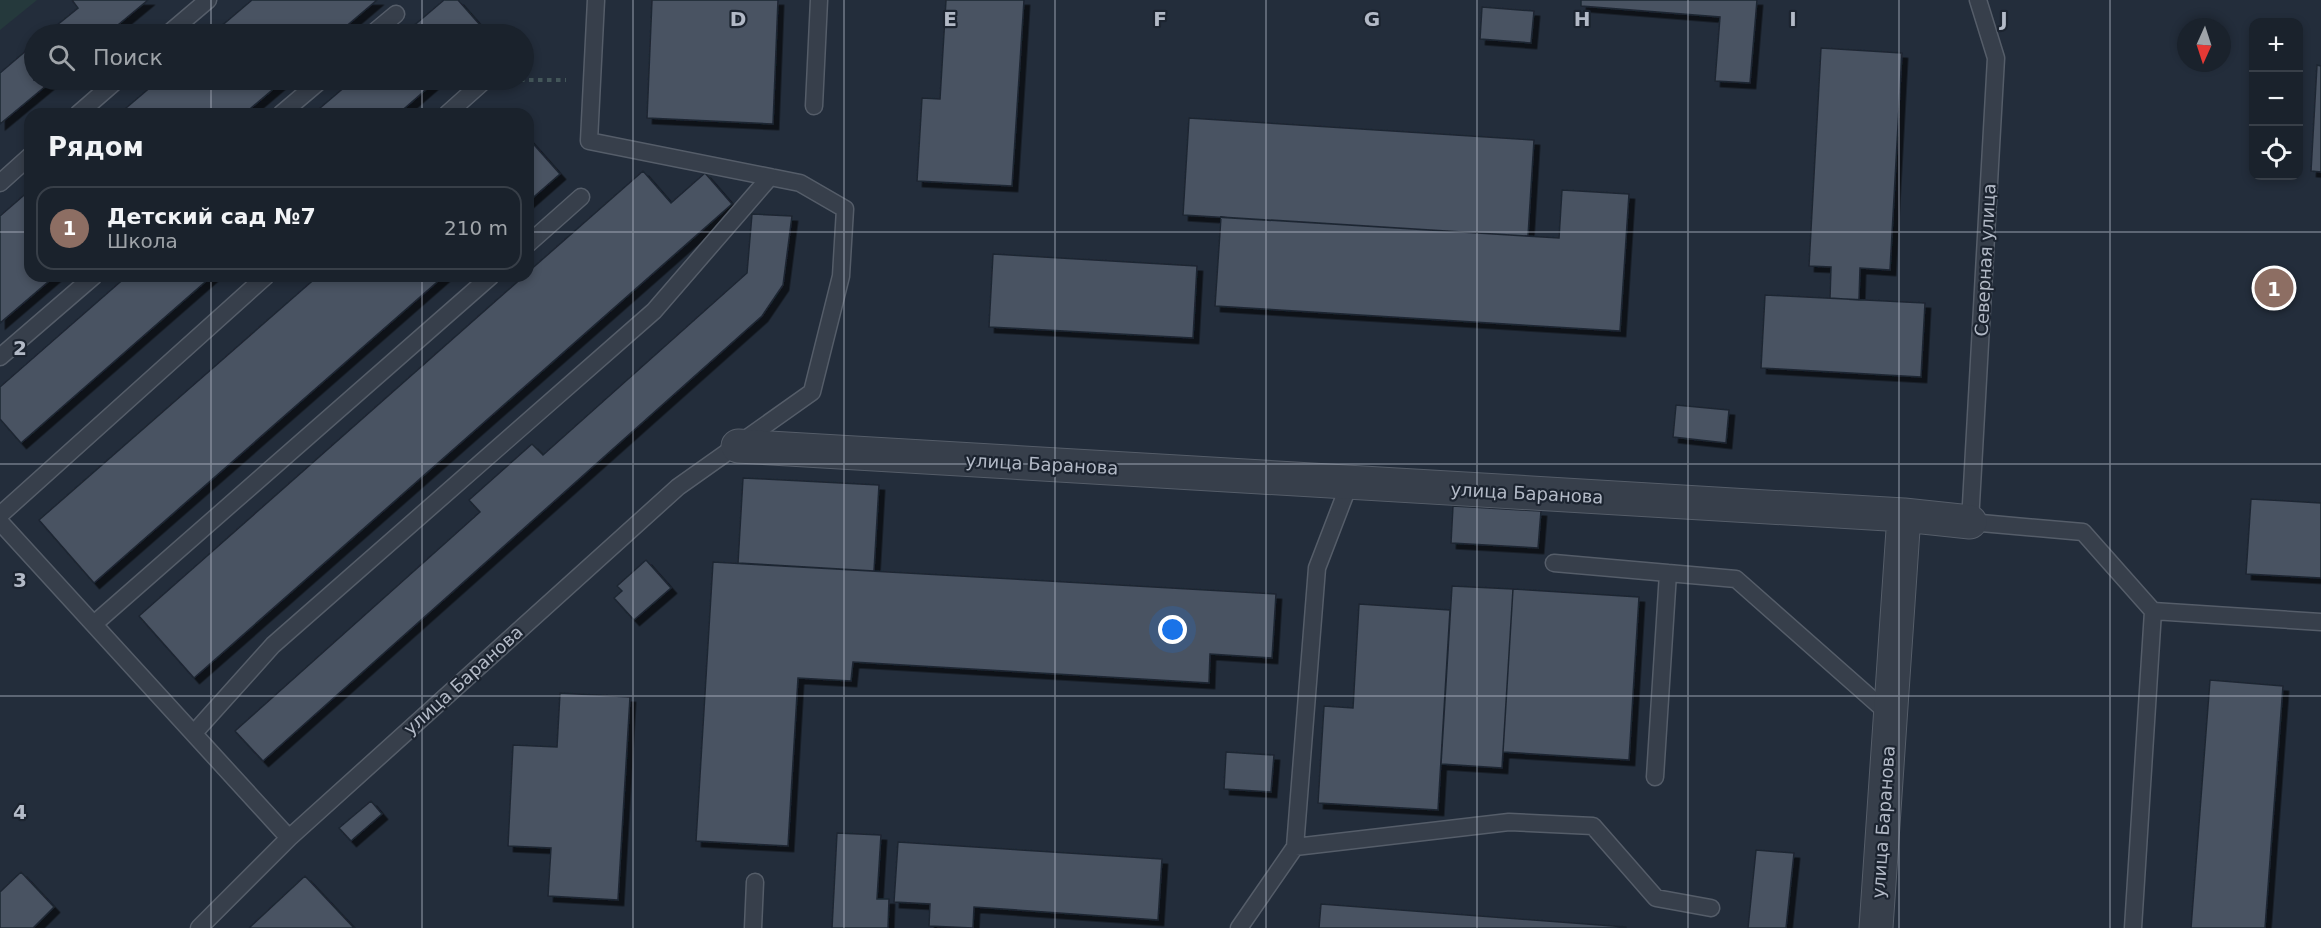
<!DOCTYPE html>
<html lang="ru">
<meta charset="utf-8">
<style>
body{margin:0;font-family:"DejaVu Sans",sans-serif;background:#232a34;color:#f1f3f6}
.controls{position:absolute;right:18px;top:18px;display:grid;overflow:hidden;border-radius:12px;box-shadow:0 3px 9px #0003}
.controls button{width:54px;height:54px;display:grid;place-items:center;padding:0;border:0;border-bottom:2px solid #383f48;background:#1a222c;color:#f1f3f6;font:30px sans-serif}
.compass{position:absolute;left:2177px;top:18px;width:54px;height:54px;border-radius:50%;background:#1a222c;box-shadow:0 3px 9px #0003;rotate:183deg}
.you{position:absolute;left:1173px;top:630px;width:21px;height:21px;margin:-15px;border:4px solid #fff;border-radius:50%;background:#1a73e8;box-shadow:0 0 0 9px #1a73e833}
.badge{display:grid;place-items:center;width:39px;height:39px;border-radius:50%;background:#8ab2f4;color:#fff;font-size:20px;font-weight:700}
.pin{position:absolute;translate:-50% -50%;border:3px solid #fff;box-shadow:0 2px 6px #0006}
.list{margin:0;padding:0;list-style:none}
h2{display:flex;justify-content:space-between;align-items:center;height:78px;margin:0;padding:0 24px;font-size:26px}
h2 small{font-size:20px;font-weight:400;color:#9fa4a9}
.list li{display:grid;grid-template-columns:39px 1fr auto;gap:18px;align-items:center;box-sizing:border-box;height:84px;margin:0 12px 12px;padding:0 12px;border:2px solid #383f48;border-radius:18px}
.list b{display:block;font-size:22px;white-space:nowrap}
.list p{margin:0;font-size:20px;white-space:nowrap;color:#9fa4a9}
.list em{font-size:20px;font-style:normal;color:#9fa4a9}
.icon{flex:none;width:33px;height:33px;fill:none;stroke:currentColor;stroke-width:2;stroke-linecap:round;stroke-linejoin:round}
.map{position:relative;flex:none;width:2321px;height:928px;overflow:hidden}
.search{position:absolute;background:#1a222c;box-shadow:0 3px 9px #0003;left:24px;top:24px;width:510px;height:66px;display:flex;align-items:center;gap:15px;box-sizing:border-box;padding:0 21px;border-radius:33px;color:#9fa4a9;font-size:22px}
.panel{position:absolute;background:#1a222c;box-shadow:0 3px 9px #0003;left:24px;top:108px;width:510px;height:174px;border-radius:18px}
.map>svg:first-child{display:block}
.green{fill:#25393c}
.building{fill:#485262;stroke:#1e2632;stroke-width:1.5;filter:url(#shadow)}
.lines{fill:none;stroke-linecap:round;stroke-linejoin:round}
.lane-casing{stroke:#555d69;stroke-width:19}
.street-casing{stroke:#555d69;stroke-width:35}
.path{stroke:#435659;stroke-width:4;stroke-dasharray:4.5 4.5;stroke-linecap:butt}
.lane{stroke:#373f4b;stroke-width:16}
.street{stroke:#373f4b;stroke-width:33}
.grid{fill:none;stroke:#b3bac7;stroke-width:1.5;stroke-opacity:0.55}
.labels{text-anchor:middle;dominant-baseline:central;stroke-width:4.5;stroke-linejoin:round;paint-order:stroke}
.street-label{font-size:18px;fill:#b3bac7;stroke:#1c2430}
.grid-label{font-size:20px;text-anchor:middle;font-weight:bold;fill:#b3bac7;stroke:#1c2430;stroke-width:4.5;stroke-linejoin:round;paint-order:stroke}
</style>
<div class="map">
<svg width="2321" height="928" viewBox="0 0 2321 928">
<defs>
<filter id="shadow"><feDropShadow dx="5.5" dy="5.5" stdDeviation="0" flood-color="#0009"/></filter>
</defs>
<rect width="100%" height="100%" fill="#232d3b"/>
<path class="green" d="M0,0H37L0,30Z"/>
<path class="building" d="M72,0H148L107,34H46L78,8Z
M252,0H377L337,34H212Z
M444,0H458L488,34H404Z
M652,0H778L773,124L647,118Z
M946,0H1024L1012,186L917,181L922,98L940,99Z
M1581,0H1757L1750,83L1715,81L1720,17L1581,6Z
M1482,7L1534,11L1531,43L1480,39Z
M34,44V80H53L0,124V73Z
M1821,48L1902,53L1890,270L1860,268L1859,300L1830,298L1831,267L1809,266Z
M2317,65L2321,66V172L2311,171Z
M159,80H284L244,114H119Z
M353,80H437L398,114H313Z
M1189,118L1534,140L1528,236L1183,215Z
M528,138L560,174L528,202Z
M643,171L671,203L705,173L732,204L194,678L139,616L524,276H528V272Z
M30,190V276H55L0,323V216Z
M1562,190L1629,194L1620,331L1215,306L1221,217L1559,238Z
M752,214L792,216L783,285L762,316L263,761L235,731L480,512L469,500L532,444L543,455L747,273Z
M993,254L1197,266L1193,338L989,327Z
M127,276H212L21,443L0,419V387Z
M318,276H444L94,583L39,520Z
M1765,295L1925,303L1921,377L1761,368Z
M1676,405L1729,410L1726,443L1673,437Z
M743,478L879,485L874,571L738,563Z
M2251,499L2321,503V578L2246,574Z
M1453,506L1541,511L1538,548L1451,543Z
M646,560L671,588L634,620L614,598L622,591L617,586Z
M713,562L1276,594L1272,658L1210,654L1209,683L853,662L851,681L798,678L788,846L696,841Z
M1452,586L1513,589L1502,768L1441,764Z
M1513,589L1639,597L1629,760L1503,752Z
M1359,604L1450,610L1438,810L1318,803L1324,706L1353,708Z
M2210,680L2283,686L2265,928H2191Z
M560,693L630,697L618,900L548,896L551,848L508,846L513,745L557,747Z
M1226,752L1274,755L1271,792L1224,789Z
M371,801L382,814L351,841L339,828Z
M837,833L881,835L877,899H889L888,928H832Z
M898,842L1162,859L1158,920L974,907L973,928L929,926L930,904L894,902Z
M1756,850L1794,853L1786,928H1748Z
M21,872L54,907L33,928H0V892Z
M305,876L354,928H249Z
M1321,904L1626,927V928H1319Z"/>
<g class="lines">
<defs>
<path id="lane" d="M1978,0L1996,58L1970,522L2083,532L2153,611L2321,622
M168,34L208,0
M372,34L396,14
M814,106L819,0
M78,114L117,80
M281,114L321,80
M447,114L485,80
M0,183L30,156
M528,244L581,197
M0,357L94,276
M0,515L266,276
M0,522L289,838
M1554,563L1736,579L1890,715
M94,624L491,276
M194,733L273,645L654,311L770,177
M1655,777L1668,573
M1295,847L1317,568L1350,482
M199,928L289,838L678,487L812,392L841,276L845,209L800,183L589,141L596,0
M753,928L755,882
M1239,928L1295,847L1509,822L1593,826L1656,898L1711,908
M2133,928L2153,611"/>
<path id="street" d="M738,446L1904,515L1970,522
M1876,928L1904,515"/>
</defs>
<use href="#lane" class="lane-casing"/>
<use href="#street" class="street-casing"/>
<path class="path" d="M511,80H566"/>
<use href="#lane" class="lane"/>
<use href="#street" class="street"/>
</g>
<path class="grid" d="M211,0V34M422,0V34M633,0V928M844,0V928M1055,0V928M1266,0V928M1477,0V928M1688,0V928M1899,0V928M2110,0V928M211,80V114M422,80V114M0,232H30M528,232H2321M211,276V928M422,276V928M0,464H2321M0,696H2321"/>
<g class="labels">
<g class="street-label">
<text transform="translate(1985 260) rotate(-87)">Северная улица</text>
<text transform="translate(1042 464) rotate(3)">улица Баранова</text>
<text transform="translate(1527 493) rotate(3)">улица Баранова</text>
<text transform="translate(463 680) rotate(-42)">улица Баранова</text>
<text transform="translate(1883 822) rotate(-86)">улица Баранова</text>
</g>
</g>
<g class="grid-label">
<text x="738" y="26">D</text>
<text x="950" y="26">E</text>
<text x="1160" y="26">F</text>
<text x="1372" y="26">G</text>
<text x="1582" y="26">H</text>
<text x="1793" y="26">I</text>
<text x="2004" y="26">J</text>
<text x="20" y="355">2</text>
<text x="20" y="587">3</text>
<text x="20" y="819">4</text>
</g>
</svg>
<div class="controls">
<button>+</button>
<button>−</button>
<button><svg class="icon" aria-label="locate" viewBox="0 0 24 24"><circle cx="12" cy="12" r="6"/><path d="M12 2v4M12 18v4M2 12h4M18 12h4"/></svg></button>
</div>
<svg class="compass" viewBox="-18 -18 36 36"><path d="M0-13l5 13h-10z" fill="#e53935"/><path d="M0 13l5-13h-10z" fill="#9fa4a9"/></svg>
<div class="you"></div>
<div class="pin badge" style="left:2274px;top:288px;background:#8d6e63">1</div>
<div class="search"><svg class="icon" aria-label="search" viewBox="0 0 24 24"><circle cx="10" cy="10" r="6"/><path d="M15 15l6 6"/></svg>Поиск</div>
<section class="panel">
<h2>Рядом<small></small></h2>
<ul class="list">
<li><span class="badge" style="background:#8d6e63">1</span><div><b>Детский сад №7</b><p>Школа</p></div><em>210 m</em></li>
</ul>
</section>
</div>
